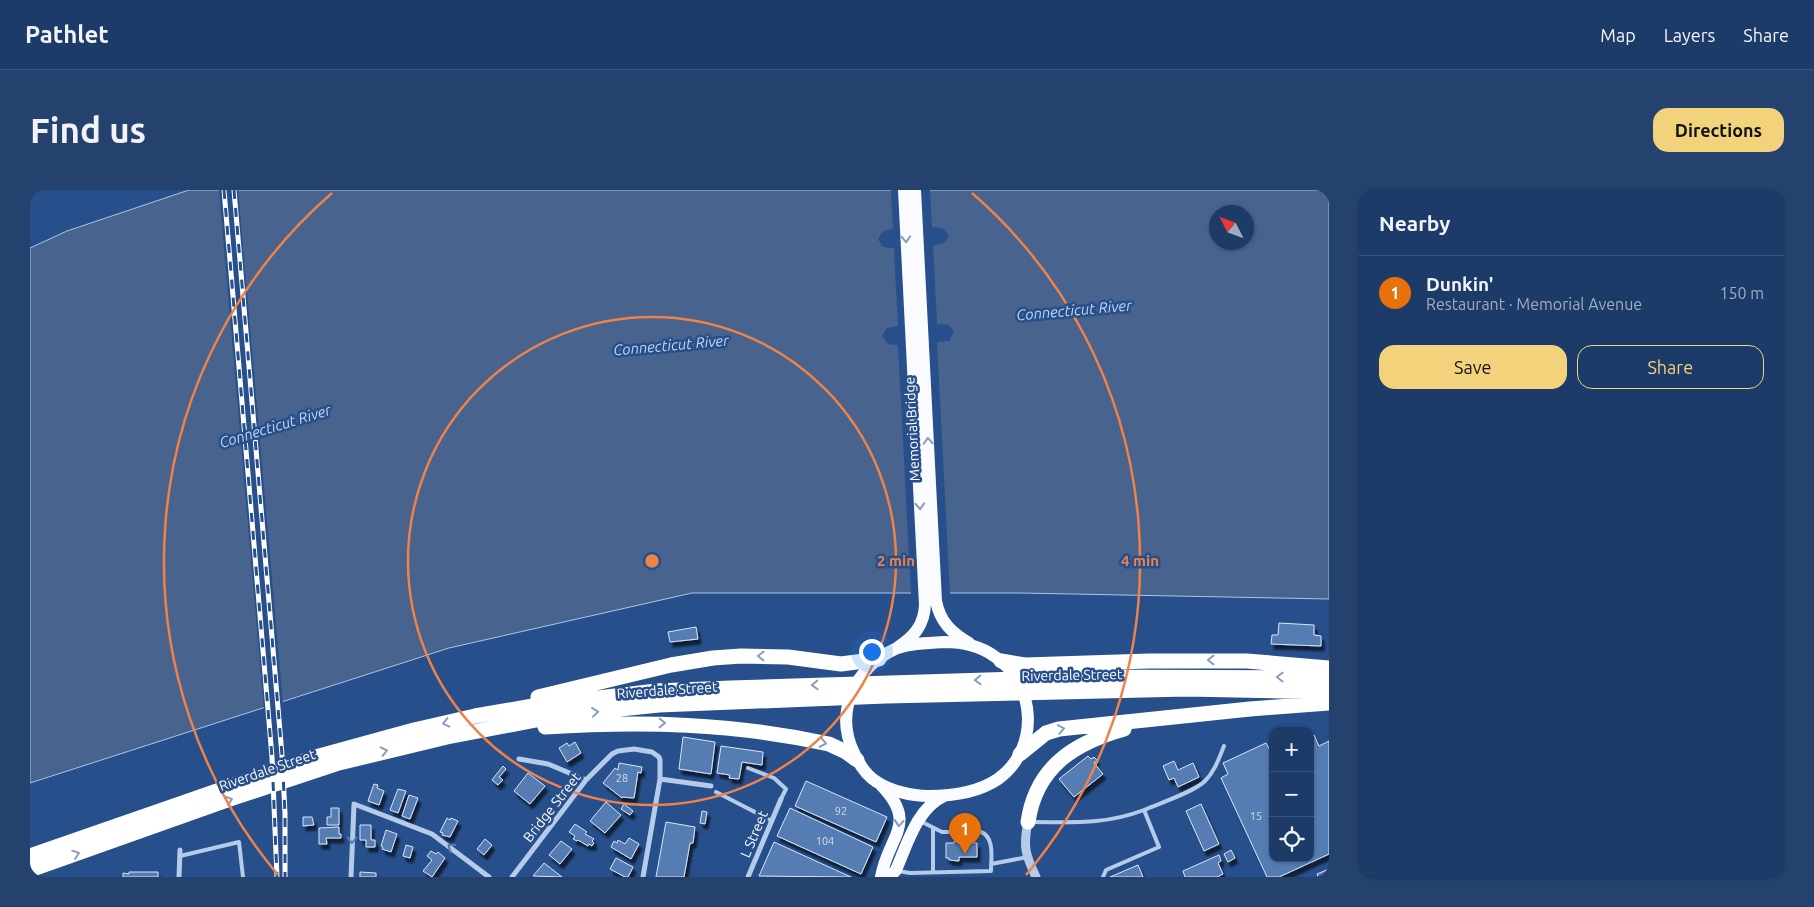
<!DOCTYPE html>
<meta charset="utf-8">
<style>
body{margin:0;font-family:Ubuntu,sans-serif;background:#25426e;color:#f1f3f6}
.controls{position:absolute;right:15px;bottom:15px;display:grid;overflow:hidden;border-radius:10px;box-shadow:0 1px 4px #0004}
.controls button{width:45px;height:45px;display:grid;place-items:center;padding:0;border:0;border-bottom:1px solid #3b557c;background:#1d3b68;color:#f1f3f6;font:25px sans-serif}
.compass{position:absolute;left:1179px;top:15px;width:45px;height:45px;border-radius:50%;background:#1d3b68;box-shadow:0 1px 4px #0004;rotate:312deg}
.you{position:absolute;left:841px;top:461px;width:18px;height:18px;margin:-12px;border:4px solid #fff;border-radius:50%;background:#1a73e8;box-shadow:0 0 0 8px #1a73e833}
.badge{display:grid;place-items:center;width:32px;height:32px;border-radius:50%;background:#f2d37b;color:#fff;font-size:16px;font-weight:700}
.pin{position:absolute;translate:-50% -41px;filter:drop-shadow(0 1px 2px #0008)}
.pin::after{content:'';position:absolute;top:26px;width:18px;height:15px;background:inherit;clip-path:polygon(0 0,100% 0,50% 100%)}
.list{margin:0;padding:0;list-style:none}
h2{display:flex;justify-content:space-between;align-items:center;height:65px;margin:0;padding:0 20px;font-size:21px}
h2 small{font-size:16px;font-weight:400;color:#a0adc0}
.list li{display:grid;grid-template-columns:32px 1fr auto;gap:15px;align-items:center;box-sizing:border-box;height:75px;padding:0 20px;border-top:1px solid #3b557c}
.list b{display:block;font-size:19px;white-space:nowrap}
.list p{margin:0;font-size:16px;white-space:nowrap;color:#a0adc0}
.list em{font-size:16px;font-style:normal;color:#a0adc0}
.actions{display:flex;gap:10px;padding:15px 20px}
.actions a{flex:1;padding:11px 0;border:1px solid #f2d37b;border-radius:15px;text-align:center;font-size:18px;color:#f2d37b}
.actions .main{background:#f2d37b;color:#111}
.icon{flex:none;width:28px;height:28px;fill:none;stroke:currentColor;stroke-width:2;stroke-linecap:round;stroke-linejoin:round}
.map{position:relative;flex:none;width:1299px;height:687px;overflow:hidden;border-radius:15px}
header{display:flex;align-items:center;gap:30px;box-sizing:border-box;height:70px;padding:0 25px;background:#1d3b68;border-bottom:1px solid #3b557c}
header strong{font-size:24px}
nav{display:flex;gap:28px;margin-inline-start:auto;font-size:18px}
.intro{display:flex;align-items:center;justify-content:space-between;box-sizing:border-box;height:120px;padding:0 30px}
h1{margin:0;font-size:35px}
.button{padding:12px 22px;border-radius:15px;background:#f2d37b;color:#111;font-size:18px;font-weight:700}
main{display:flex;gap:30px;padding:0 30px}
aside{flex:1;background:#1d3b68;border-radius:15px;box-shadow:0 1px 4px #0004}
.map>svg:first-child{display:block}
.water{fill:#47638e;stroke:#aac6ea;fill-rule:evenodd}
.pier{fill:#274f8b}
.building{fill:#547bb3;stroke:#d9e6f7;filter:url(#shadow)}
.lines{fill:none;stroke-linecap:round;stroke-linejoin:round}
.service{stroke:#b5cbea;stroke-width:4}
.minor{stroke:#b5cbea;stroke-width:5}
.tertiary{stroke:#b5cbea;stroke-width:9}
.primary{stroke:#f9fbfe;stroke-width:12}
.motorway{stroke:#fff;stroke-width:15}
.rail-casing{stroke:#fff;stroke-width:5}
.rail{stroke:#274f8b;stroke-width:3;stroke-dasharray:9;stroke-linecap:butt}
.oneway{stroke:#869cbf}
.oneway2{stroke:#889ebf}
.oneway3{stroke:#597aac}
.ring{fill:none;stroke:#ee8249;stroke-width:2.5}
.labels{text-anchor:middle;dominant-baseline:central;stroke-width:5;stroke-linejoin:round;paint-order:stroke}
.number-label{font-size:11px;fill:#d4deec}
.street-label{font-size:14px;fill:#fff;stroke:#274f8b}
.water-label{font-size:15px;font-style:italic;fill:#c1d5f1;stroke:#274f8b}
.centre{fill:#ee8249;stroke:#274f8b;stroke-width:2.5}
.ring-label{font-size:15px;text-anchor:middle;font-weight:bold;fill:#ee8249;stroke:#274f8b;stroke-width:5;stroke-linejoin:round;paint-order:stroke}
</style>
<header>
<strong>Pathlet</strong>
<nav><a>Map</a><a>Layers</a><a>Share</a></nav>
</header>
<div class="intro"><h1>Find us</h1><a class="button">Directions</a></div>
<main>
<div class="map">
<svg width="1299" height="687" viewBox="0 0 1299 687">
<defs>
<filter id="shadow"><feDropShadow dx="3" dy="5" stdDeviation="1" flood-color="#0009"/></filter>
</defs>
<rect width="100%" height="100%" fill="#274f8b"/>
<path class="water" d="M159,0H1299V409L991,403H662L419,458L0,593V58L37,41ZM1186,22H1216V52H1186Z"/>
<path class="pier" d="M189,0H208L253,514L234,520Z
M861,0H900L902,37L913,38L919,46L914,53L903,55L907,134L919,135L924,142L919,151L907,152L920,405H881L868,155L858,154L852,146L857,138L868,136L864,58L853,57L848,49L853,41L863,39Z"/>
<path class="building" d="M1249,433L1284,435V445L1291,446V456L1241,454L1242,445H1248Z
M666,437L668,449L640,452L638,442Z
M1284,545L1289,556L1299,551V664L1249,687H1237L1191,588L1198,584L1193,573L1236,553L1243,565V668H1280V547Z
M653,547L685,552L681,584L649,579Z
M545,552L551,563L537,572L529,558L537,553L539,556Z
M691,556L733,562L732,575L712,572L709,589L699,588L700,585L687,583Z
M1058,566L1061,569L1064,567L1067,570L1064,573L1073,584L1044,607L1029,589Z
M1144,571L1148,580L1163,573L1169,587L1148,597L1144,588L1139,590L1133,576Z
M589,573L612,577L611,583L608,582L604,608L592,607V608L573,593L585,578L588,580Z
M473,576L476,579L469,587L473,590L468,595L462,590Z
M498,583L515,596L500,614L484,601Z
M776,591L857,627L846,652L765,616Z
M344,594L348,595L347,598L354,601L349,615L338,611Z
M368,599L376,601L368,623L360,620Z
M379,605L388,608L380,629L372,626Z
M576,612L591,625L575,643L560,631Z
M594,614L603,621L600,625L591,619Z
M1171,614L1189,654L1174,661L1156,621Z
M301,618H309V635H297V627H301Z
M760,618L843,657L831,684L747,646Z
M672,621L677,622L675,634L670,633Z
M273,627H282L284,635L273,636Z
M417,628L420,630L421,628L428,631L420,647L412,645L413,643L410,642Z
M636,632L665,637L663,653H660L654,687H626Z
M545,634L557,642L555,644L564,649L562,651L564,653L562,656L559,654L558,656L548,650L547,651L543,649L545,646L539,642Z
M330,635H341V650H345V657H336V650H330Z
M309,637V644H311V648H296L297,654H289V638Z
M356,640L367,644L361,662L352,659L353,657L351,656Z
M599,648L609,654L601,669L581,657L584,651L587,653L588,650L595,654Z
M455,649L462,655L454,665L447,659Z
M531,651L542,659L530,674L519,665Z
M924,651L947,653V667H929V671L919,670V668H916V653H924Z
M744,652L821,687L729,686Z
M376,655L383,657L380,668L373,666Z
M1201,660L1205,668L1198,672L1194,664Z
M401,661L406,664L408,662L415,668L402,687L393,681L402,670L397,666Z
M1189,665L1191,671L1188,673L1193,684L1187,687H1155L1153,681Z
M586,668L603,677L598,687H595L580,679Z
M514,673L532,687L503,686Z
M1108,675L1113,687H1080Z
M1299,679V687H1288L1287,684Z
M99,682H128V687H93V683L99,684Z
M330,682L346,683V687H330Z"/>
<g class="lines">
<path class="service" d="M718,578L744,588L756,599L751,609
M686,602L742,631
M1114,620C1130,613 1164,602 1175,591C1185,581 1189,568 1194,556
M1001,632C1043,632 1074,635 1114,620L1129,657L1076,680L1073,687
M903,638V682
M150,666L209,652L213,687
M961,674L998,667
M868,681L880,683L961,681C961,669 965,647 951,642H912L890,631"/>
<path class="minor" d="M489,569L518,574L556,590
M630,589L681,596
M149,687L150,660
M321,687L324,614L402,644L459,687
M482,687L556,590L582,564L588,561L604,559L622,562L629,567L630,570V589L613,687
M718,687L751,609"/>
<path class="tertiary" d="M998,632C993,656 995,664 1006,687"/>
<path class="primary" d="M885,0L906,411C910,432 922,443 939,453
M914,452C931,452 950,456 964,466C1007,494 1010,559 968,589C949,602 921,606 898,606C882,606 861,601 847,592C837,586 829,574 824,563C804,522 825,478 865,459C879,453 899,453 914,452Z
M868,457C884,447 894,435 895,415L874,0
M851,595C889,634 858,646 851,687
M860,687L866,680C877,655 887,618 914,606"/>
<path class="motorway" d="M971,471L995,475L1119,471H1217L1299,478
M508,507L641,475L683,468L711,466L758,467L811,474L849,469
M515,537C612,531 703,533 799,554L816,562L827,570
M990,564L1016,543L1029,539L1220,519L1299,513
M998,632C1006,577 1044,553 1094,539
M0,666L282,568L384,540L445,526L503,516L626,501L701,498L1056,487L1299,488
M0,680L203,608L309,573L417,547L532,525L629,515L856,506L1157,499L1299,502"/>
<defs>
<path id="rail" d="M194,0L242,567L247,687
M204,0L252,565L255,623V687"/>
</defs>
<use href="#rail" class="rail-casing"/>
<use href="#rail" class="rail"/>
</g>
<defs><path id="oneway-chevron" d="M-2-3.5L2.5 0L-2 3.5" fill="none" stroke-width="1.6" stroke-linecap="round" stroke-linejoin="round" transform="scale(1.25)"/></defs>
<g class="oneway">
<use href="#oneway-chevron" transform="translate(876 49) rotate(87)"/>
<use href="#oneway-chevron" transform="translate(898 251) rotate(-93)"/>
<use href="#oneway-chevron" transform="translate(890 316) rotate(87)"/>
<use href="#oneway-chevron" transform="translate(869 633) rotate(95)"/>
</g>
<g class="oneway2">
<use href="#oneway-chevron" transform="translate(731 466) rotate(-179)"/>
<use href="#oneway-chevron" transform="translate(1181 470) rotate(-180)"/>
<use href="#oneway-chevron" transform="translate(1250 487) rotate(-179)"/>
<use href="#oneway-chevron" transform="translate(948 490) rotate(178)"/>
<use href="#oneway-chevron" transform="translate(785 495) rotate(178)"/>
<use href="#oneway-chevron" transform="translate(565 522) rotate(-6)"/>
<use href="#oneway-chevron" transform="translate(416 533) rotate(167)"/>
<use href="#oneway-chevron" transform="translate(632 533) rotate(1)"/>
<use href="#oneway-chevron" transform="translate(1031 539) rotate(-11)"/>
<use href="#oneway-chevron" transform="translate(793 553) rotate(12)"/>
<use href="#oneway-chevron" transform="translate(354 561) rotate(-13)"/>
<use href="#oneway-chevron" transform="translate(199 610) rotate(-20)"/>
<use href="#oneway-chevron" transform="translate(46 664) rotate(-19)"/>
</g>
<g class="oneway3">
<use href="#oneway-chevron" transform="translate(322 650) rotate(93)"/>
<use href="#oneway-chevron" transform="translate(421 657) rotate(-143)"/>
</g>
<g class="ring">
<circle cx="622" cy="371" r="244"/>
<path d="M248 685A488 488 0 0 1 302 3M942 3A488 488 0 0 1 996 685"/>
</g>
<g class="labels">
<g class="number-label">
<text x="592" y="588">28</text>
<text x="811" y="621">92</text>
<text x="1226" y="626">15</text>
<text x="795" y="651">104</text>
</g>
<g class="street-label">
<text transform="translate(882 239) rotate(-93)">Memorial Bridge</text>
<text transform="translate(1042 485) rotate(-1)">Riverdale Street</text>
<text transform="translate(637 500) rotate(-4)">Riverdale Street</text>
<text transform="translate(237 580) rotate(-19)">Riverdale Street</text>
<text transform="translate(522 617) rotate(-52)">Bridge Street</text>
<text transform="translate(724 644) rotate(-67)">L Street</text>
</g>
<g class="water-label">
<text transform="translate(1044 120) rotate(-5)">Connecticut River</text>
<text transform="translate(641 155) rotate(-5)">Connecticut River</text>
<text transform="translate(245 236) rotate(-17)">Connecticut River</text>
</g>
</g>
<circle cx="622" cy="371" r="8" class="centre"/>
<g class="ring-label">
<text x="866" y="376">2 min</text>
<text x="1110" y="376">4 min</text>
</g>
</svg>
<div class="controls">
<button>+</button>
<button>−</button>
<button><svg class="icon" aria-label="locate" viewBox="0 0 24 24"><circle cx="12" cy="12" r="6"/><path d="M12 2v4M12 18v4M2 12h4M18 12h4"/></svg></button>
</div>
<svg class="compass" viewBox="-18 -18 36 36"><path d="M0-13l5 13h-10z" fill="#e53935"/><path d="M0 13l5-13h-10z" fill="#a0adc0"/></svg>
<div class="you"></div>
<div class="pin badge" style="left:935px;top:664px;background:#e8710a">1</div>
</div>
<aside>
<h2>Nearby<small></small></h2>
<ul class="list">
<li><span class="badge" style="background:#e8710a">1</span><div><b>Dunkin'</b><p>Restaurant · Memorial Avenue</p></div><em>150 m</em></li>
</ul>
<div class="actions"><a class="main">Save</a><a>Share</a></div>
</aside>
</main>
